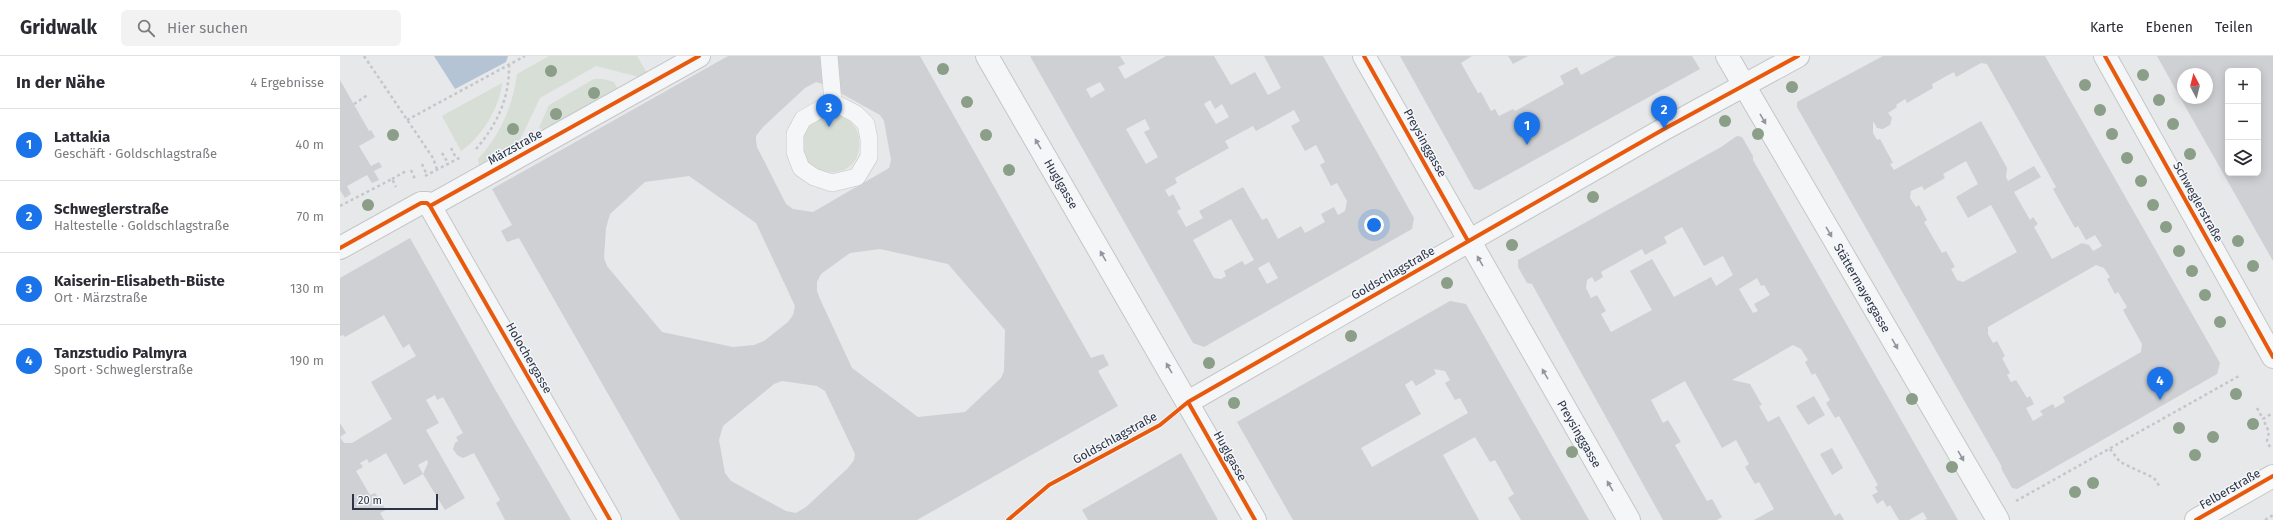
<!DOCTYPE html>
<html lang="de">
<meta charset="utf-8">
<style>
body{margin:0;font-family:"Fira Sans",sans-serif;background:#f2f2f3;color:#2b2b33}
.controls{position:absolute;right:12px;top:12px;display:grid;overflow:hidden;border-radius:6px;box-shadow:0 2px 10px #0003}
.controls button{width:36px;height:36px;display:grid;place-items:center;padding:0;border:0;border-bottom:1px solid #e1e1e2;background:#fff;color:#2b2b33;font:20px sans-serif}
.compass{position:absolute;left:1837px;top:12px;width:36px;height:36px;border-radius:50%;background:#fff;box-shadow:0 2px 10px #0003;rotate:353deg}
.scale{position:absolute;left:12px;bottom:10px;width:86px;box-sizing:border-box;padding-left:4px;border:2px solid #2b3445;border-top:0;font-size:11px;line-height:14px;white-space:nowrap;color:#2b3445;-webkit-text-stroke:3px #f4f6f9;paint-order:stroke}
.you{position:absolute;left:1034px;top:169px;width:14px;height:14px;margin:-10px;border:3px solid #fff;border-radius:50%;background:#1a73e8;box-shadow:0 0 0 6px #1a73e833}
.badge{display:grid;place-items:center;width:26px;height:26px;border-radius:50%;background:#1a73e8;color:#fff;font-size:13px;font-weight:700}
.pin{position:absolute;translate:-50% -33px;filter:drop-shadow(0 1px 2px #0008)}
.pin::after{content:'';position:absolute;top:21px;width:14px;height:12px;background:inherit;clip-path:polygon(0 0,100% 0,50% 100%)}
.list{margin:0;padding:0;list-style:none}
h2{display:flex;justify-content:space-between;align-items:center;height:52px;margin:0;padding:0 16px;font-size:17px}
h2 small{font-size:13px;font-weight:400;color:#7c7c81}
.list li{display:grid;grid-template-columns:26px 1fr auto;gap:12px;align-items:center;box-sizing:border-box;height:72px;padding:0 16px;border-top:1px solid #e1e1e2}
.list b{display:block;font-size:15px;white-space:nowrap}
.list p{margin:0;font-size:13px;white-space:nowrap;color:#7c7c81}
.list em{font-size:13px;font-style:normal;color:#7c7c81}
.icon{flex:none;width:22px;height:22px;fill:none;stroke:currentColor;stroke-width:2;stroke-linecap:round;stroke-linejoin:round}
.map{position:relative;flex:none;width:1933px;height:464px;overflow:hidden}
header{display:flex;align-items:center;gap:24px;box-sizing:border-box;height:56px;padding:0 20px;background:#fff;border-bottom:1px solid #e1e1e2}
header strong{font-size:19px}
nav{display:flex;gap:22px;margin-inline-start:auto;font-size:14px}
.search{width:280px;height:36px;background:#f2f2f3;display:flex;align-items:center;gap:10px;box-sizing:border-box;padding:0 14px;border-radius:6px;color:#7c7c81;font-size:15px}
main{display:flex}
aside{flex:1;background:#fff}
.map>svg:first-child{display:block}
.green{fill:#d6ded6}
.water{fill:#b4c4d5}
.building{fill:#ced0d3;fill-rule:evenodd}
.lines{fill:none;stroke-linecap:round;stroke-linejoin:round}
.service-casing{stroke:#c4c6c8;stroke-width:18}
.minor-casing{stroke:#c4c6c8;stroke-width:24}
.tertiary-casing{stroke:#c4c6c8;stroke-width:24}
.secondary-casing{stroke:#c4c6c8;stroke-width:24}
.path{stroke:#c5c6ca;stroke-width:2.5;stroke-dasharray:3 3;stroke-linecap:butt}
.service{stroke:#f5f6f7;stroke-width:17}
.minor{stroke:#f5f6f7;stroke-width:22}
.tertiary{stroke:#f5f6f7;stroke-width:22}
.secondary{stroke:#f8f8f8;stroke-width:22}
.cycleway-casing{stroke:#f4f6f9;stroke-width:6}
.cycleway{stroke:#e8590c;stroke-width:4}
.tree{fill:#8a9e88}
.oneway{fill:#90959e}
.labels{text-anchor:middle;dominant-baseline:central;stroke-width:3;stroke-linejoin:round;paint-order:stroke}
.street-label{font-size:12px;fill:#2b3445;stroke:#f4f6f9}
</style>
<header>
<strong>Gridwalk</strong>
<div class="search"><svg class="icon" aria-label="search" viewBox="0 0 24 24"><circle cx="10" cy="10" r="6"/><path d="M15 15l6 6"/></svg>Hier suchen</div>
<nav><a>Karte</a><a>Ebenen</a><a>Teilen</a></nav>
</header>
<main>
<aside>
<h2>In der Nähe<small>4 Ergebnisse</small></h2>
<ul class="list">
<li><span class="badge">1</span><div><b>Lattakia</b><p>Geschäft · Goldschlagstraße</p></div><em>40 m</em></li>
<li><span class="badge">2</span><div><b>Schweglerstraße</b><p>Haltestelle · Goldschlagstraße</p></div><em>70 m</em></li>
<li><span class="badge">3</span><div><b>Kaiserin-Elisabeth-Büste</b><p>Ort · Märzstraße</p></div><em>130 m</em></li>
<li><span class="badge">4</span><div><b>Tanzstudio Palmyra</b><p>Sport · Schweglerstraße</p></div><em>190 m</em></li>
</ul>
</aside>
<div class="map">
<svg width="1933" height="464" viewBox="0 0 1933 464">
<rect width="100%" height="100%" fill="#e6e8ea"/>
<path class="green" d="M209,0H297L307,17L299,21L256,10L200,42L177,90L142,109H139L138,103C160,79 173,50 177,18Z
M254,23H263L274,26L277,32L206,75L199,72L209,49Z
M162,27C160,51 141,82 121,95L102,60Z
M489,56C503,60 517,66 519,82C524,124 474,124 464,100C463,97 463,92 462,88C461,79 466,71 473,65C478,61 484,59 489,56Z"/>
<path class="water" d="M94,0H168L166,6L115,33Z"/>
<path class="building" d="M388,0H580L751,302L763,298L769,309L758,315L778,350L577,464H340L179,182L167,186L161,175L172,169L152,133ZM476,26L486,29L540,59L544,65L551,104L549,112L473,156L453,153L446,148L417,91L416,84V80L423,71L465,32ZM349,120L416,167L455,250L453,259L448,266L424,285L414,289L393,291L322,276L267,210L264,202L266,172L270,158L305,126ZM540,193L608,208L665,274L664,315L661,322L625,356L578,361L512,312L480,243L477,235V226L481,218L510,197ZM442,325L477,330L485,335L515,398L514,404L508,412L466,451L456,457L446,455L391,425L385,417L379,384L383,370L434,328Z
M690,0H780L785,8L778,11L785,23L826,0H874L891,29L915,16L928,39L941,32L924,0H983L1074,162L1072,173L864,291L853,287ZM760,26L765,34L751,42L746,33ZM870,44L875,53L882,48L889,61L876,68L864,48ZM954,54L960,65L951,70L965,95L976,89L985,106L980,109L991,130L997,127L1007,145L1005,155L998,159L994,151L981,158L985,166L965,177L961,170L938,183L927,162L922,164L903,131L859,155L863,162L846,171L837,155L841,153L833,138L829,141L825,134L837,127L835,122L889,92L885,85L913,70L916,75ZM805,63L810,73L804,76L818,101L806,108L786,73ZM891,163L914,204L905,209L902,205L884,215L886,220L881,223L874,222L853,184ZM929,206L938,222L927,228L918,212Z
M1060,0H1132L1121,7L1138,37L1141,36L1151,55L1155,53L1159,60L1173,53L1175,55L1224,28L1220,20L1237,11L1241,19L1276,0H1352L1360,13L1140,134L1134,133Z
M1168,0H1188L1173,8Z
M1543,0H1705L1880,307L1877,318L1677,433L1672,432L1661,412L1662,411L1457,51V46ZM1641,7L1647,8L1716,131L1713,133L1735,172L1738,170L1746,184L1755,179L1762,190L1753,195L1749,189L1742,187L1712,203L1694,171L1698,168L1693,161L1690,164L1674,136L1701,121L1694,110L1668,125L1666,121L1667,112L1641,65L1554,114L1550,108L1553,107L1540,83L1537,84L1533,77V65L1537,72L1543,73L1550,69L1552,62L1548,57L1557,51L1556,49L1565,43L1567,47L1593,32L1592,28L1614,16L1616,21ZM1626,105L1638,128L1616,141L1628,162L1651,149L1677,196L1623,226L1617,224L1611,213L1615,211L1606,195L1602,197L1584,166L1587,164L1579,149L1576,151L1570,142L1571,135L1582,130L1584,134L1605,122L1603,118ZM1756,209L1764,212L1770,221L1767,223L1775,238L1778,236L1787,251L1783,254L1802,288L1801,296L1723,341L1725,346L1715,352L1713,348L1700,355L1703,359L1693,365L1686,352L1694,348L1690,340L1687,342L1676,324L1671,326L1667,319L1670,317L1662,302L1665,300L1657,285L1653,287L1648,278V271Z
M1817,0H1933V205L1841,43ZM1888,15H1918V117H1888ZM1843,18H1867V42H1843Z
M0,24L29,75L31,74L35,81L19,90L31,110L39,106L42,111L34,115L39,124L32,127L27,119L7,130L11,138L5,142L0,134Z
M1397,80L1402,81L1413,100V104L1618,464H1584L1587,463L1583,456L1569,464H1559L1550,449L1547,451L1543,444L1537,448L1532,439L1538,436L1535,431L1538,429L1499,360L1495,362L1486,347L1490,344L1475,317L1472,319L1465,306L1468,304L1461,293L1453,289L1392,324L1410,328L1422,349L1419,350L1428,366L1439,360L1495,460L1500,457L1504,464H1414L1434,453L1419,426L1415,428L1405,411L1409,408L1396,384L1382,392L1345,325L1311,344L1323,367L1328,364L1341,386L1335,389L1367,445L1372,443L1382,461L1377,464H1323L1192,228L1187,227L1178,211V204L1381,91ZM1342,171L1364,210L1383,200L1393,219L1376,230L1371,221L1334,241L1312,203L1290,215L1312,254L1271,276L1261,258L1266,255L1257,239L1251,242L1246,232L1247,224L1252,221L1255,226L1263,221L1261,216L1302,193L1305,199L1327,187L1324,181ZM1417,222L1421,230L1424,229L1430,239L1414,248L1418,255L1413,257L1399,233Z
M70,182L156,335L231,464H165L156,447L160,444L134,397L123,402L117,399L113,393L115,387L118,385L116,381L123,377L103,341L97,344L95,339L86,344L99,367L86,374L125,442L105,454L83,418L88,407L87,404L78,409L83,418L64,429L46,397L29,407L27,403L20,407L23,411L16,415L30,439L35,437L46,454L40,457L44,464H0V367L6,377L0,381L4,387H12L52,363L31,326L76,300L69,288L63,292L44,259L5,281L3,279L0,280V222Z
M1110,245L1126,248L1249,464H1181L1168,442L1174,438L1155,404L1150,406L1135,381L1103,399L1139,464H953L897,366ZM1094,313L1105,315L1110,324L1105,327L1115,344L1120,342L1128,357L1032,411L1021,392L1081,358L1065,329L1072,324L1076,330L1096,318Z
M1474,340L1485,359L1468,369L1456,350Z
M1492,392L1503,412L1492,419L1480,398Z
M841,397L878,464H748L742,454Z"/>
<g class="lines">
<defs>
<path id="service" d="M489,0L493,46
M493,46L516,58L526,68L529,83V101L517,121L492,127L474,121L461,112L455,96V78L463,63Z"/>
<path id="minor" d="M647,0L915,464
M1024,0L1289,464
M1387,0L1658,464
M90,150L270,464
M90,150L359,0
M0,192L81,147H87L90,150
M848,346L1324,73L1458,0"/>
<path id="tertiary" d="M1765,0L1933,301"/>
<path id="secondary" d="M1856,464L1933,420"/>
</defs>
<use href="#service" class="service-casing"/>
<use href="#minor" class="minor-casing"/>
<use href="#tertiary" class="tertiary-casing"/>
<use href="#secondary" class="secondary-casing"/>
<path class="path" d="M24,0L93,102L97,113
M14,48L29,38
M67,64L185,0
M111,92L116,102
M136,93C157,69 170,41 169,8
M102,97L108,107
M82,108L87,119
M71,114L75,123
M85,120L121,101
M52,123L66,115
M0,150L52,123L56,131
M1917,352L1923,363
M1930,391L1927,385L1929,376L1923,363L1931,358
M1770,393L1780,406L1814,422L1820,431
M1676,445L1899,320
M1925,464L1933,459"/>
<use href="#service" class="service"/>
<use href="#minor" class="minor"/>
<use href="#tertiary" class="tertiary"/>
<use href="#secondary" class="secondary"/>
<defs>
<path id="cycleway" d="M1024,0L1128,185
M1765,0L1933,301
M90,150L270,464
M90,150L359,0
M0,192L81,147H87L90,150
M848,346L915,464
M668,464L709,429L820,369L848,346L1324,73L1458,0
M1856,464L1933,420"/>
</defs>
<use href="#cycleway" class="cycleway-casing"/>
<use href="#cycleway" class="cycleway"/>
</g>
<g class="tree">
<circle cx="603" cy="13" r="6"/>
<circle cx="211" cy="15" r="6"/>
<circle cx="1803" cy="19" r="6"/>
<circle cx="1745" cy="29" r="6"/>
<circle cx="1452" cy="31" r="6"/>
<circle cx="254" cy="37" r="6"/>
<circle cx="1819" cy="44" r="6"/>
<circle cx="627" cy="46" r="6"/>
<circle cx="1760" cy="54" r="6"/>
<circle cx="216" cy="58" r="6"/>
<circle cx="1385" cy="65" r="6"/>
<circle cx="1833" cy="68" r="6"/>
<circle cx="173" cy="73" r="6"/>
<circle cx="1418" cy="78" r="6"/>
<circle cx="1772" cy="78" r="6"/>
<circle cx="53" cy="79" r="6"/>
<circle cx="646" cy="79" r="6"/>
<circle cx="1850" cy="98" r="6"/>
<circle cx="1787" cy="102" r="6"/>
<circle cx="669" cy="114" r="6"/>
<circle cx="1801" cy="125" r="6"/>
<circle cx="1253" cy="141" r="6"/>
<circle cx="28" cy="149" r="6"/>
<circle cx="1813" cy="149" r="6"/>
<circle cx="1826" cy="171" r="6"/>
<circle cx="1898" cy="185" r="6"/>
<circle cx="1172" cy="189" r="6"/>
<circle cx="1839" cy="195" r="6"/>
<circle cx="1913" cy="210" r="6"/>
<circle cx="1852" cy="215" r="6"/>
<circle cx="1107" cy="227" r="6"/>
<circle cx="1865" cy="239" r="6"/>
<circle cx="1880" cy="266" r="6"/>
<circle cx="1011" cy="280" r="6"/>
<circle cx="869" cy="307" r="6"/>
<circle cx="1896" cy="338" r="6"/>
<circle cx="1572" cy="343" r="6"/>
<circle cx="894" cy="347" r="6"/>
<circle cx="1913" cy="368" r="6"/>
<circle cx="1839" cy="372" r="6"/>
<circle cx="1873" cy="381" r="6"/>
<circle cx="1232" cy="396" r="6"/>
<circle cx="1855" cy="399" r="6"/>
<circle cx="1612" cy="411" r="6"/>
<circle cx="1753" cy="427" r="6"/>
<circle cx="1735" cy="436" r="6"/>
</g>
<defs><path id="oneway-solid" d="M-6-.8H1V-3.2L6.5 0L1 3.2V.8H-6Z"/></defs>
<g class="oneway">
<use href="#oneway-solid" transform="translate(1423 63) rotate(60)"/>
<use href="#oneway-solid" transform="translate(698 88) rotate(-120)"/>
<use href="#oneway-solid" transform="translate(1489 176) rotate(60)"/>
<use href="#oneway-solid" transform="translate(763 200) rotate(-120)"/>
<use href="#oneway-solid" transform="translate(1140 205) rotate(-120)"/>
<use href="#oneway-solid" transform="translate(1555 288) rotate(60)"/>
<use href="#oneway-solid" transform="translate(829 312) rotate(-120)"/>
<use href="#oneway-solid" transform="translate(1205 318) rotate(-120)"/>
<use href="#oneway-solid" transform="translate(1621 400) rotate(60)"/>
<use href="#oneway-solid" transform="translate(1270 430) rotate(-120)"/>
</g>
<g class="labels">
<g class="street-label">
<text transform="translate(1085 87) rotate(61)">Preysinggasse</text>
<text transform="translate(175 91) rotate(-29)">Märzstraße</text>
<text transform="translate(721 128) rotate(60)">Huglgasse</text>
<text transform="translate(1858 146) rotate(61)">Schweglerstraße</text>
<text transform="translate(1053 217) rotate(-30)">Goldschlagstraße</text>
<text transform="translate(1522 232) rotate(60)">Stättermayergasse</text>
<text transform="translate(189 302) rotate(60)">Holochergasse</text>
<text transform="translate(1239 378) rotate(60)">Preysinggasse</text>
<text transform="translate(775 382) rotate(-29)">Goldschlagstraße</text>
<text transform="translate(890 400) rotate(61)">Huglgasse</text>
<text transform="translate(1890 433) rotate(-30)">Felberstraße</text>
</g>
</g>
</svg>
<div class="controls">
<button>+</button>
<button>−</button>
<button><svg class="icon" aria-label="layers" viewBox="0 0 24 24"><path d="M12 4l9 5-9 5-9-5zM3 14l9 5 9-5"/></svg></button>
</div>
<svg class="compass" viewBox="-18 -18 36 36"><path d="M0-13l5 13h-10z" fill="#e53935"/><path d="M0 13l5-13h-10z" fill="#7c7c81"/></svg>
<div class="scale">20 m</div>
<div class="you"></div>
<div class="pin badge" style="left:1187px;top:89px">1</div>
<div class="pin badge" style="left:1324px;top:73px">2</div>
<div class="pin badge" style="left:489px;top:71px">3</div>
<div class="pin badge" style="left:1820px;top:344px">4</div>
</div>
</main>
